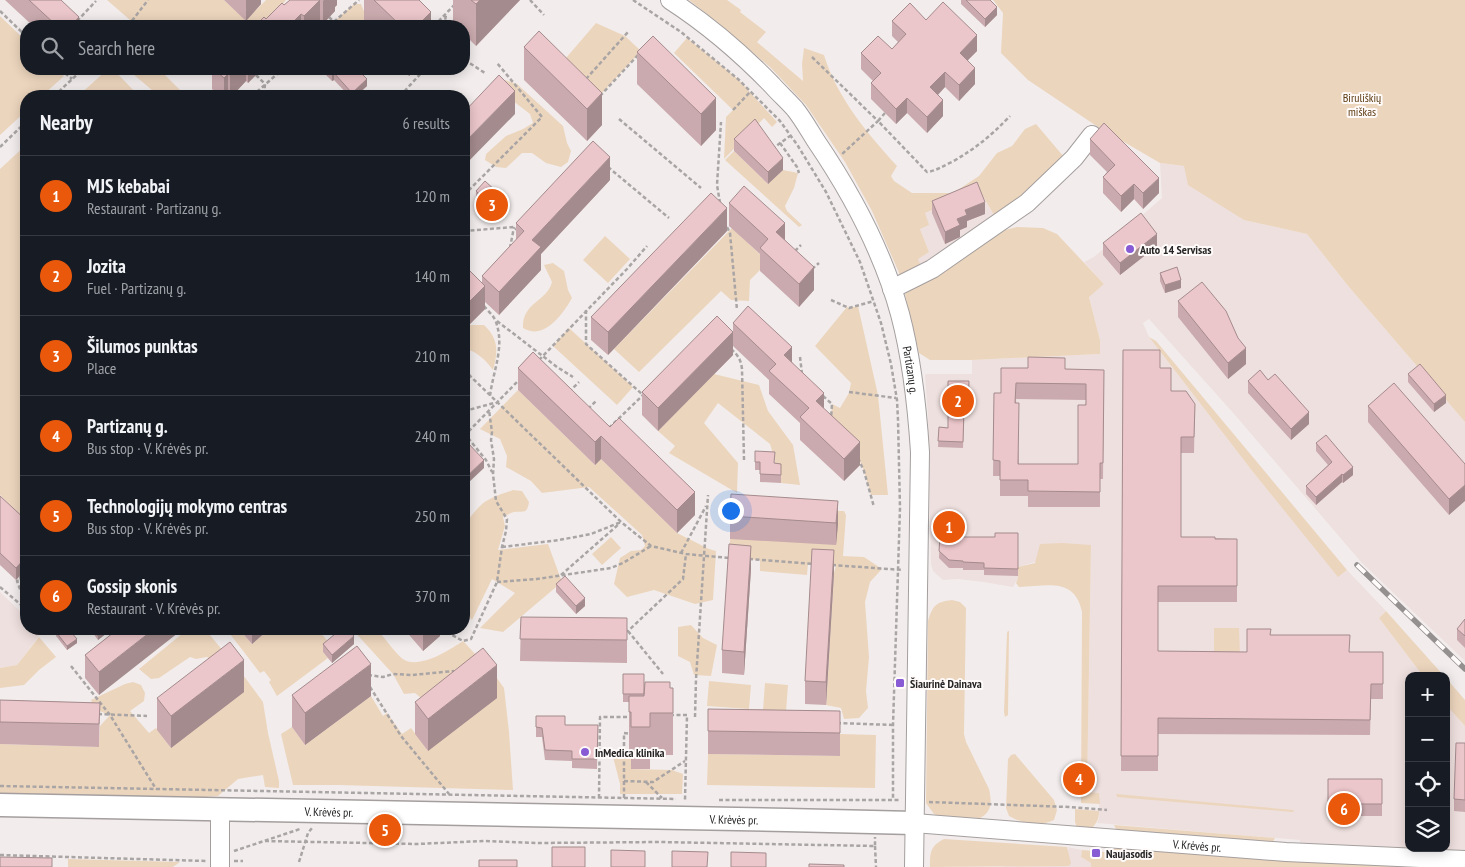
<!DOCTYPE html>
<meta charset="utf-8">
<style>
body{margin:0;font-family:"PT Sans Narrow",sans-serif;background:#242831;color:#f1f3f6}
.controls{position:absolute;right:15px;bottom:15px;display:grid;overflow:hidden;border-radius:10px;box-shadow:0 2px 12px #0003}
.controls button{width:45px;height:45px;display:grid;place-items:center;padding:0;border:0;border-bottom:1px solid #363941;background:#171b24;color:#f1f3f6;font:25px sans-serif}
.you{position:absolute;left:730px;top:510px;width:18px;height:18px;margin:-12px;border:4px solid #fff;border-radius:50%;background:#1a73e8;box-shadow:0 0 0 8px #1a73e833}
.badge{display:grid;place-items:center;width:32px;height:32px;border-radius:50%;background:#ea580c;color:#fff;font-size:16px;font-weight:700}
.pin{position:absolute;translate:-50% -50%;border:2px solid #fff;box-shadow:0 1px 5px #0006}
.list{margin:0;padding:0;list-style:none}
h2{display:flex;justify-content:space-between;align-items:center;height:65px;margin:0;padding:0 20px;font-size:21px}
h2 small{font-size:16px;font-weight:400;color:#9ea1a6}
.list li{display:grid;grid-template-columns:32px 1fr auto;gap:15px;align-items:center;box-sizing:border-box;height:80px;padding:0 20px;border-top:1px solid #363941}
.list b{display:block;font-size:19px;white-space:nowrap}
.list p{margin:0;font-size:16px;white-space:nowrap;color:#9ea1a6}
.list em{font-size:16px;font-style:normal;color:#9ea1a6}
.icon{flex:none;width:28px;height:28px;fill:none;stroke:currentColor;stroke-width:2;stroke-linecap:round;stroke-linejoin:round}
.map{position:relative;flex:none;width:1465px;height:867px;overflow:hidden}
.search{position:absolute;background:#171b24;box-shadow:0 2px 12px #0003;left:20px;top:20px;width:450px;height:55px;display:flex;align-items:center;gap:12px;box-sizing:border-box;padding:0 18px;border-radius:20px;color:#9ea1a6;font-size:19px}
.panel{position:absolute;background:#171b24;box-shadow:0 2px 12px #0003;left:20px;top:90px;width:450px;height:545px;border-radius:20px}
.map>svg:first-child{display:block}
.built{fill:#eee0de}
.green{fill:#ecd5bd}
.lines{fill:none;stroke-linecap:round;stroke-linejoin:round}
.minor-casing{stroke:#a49f9e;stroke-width:20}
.major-casing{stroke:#a49f9e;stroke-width:25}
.path{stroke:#a9a5a5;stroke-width:2.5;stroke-dasharray:4 2.5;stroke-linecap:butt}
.minor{stroke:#fff;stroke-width:18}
.major{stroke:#fff;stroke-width:22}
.rail-casing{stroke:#949090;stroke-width:5.5}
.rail{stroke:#fffbfa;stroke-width:4;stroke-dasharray:11;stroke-linecap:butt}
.wall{fill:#caaaae;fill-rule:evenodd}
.shaded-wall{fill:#a48b8d}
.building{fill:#ebc6ca;stroke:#a48b8d;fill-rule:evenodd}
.poi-dot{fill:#885bd4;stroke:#fffbfa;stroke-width:2}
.labels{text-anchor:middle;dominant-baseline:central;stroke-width:4;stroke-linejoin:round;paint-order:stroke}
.park-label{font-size:12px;fill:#5d3b12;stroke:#fffbfa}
.poi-label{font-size:12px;font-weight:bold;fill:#262424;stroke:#fffbfa;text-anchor:start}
.street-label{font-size:12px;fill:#262424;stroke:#fffbfa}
</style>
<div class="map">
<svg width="1465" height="867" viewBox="0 0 1465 867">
<rect width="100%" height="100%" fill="#f2edec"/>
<path class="built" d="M1160,163L1184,166L1244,220L1307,234L1349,287L1465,422V661L1361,562L1235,415L1149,319L1143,323L1149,337L1253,472L1338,576L1347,570L1386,611L1379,618L1423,676H1409V848H1446V705L1465,726V853L1395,851L1300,843V840L1097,823L1099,818V793L1087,792L1091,545L1018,567V578L1013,587L983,582L958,579L943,580L933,571L931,564L928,415L925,376L926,374H972V360L1100,354V340L1089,296L1104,284L1084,262L1094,257L1162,198Z
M980,191L997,220L922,269L917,258L929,252L920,229L925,213Z
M0,592L26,617V629H39L42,632L17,665L0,668Z
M1067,847L1082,850L1081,857L1091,863V867H1001L1069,849Z"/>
<path class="green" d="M107,0H224L246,20L266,0H286L275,15L263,26H137Z
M689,0H727L741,10L740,12L766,32L757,42L803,81L802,64L804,48L824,55C837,98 868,134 897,166L891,176L894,181L912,193H953L979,176L997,153L1012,146L1025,129L1036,124L1064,157L997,220L980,191L925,213L929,225L920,229L929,252L918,259L922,269L909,278L900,275L872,211L845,162L806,105L771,68L721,25Z
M993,0H1465V422L1349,287L1307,234L1244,220L1188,185L1184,166L1160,163L1095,125L1028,80L1001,53L1003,13Z
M354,4H361L366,16L364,26H329Z
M0,16L26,41V69H56L64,76L42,96H26V111L0,135Z
M596,23L625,36L641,51L602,93L566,58Z
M687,38L738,79L777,122L772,127L764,118L724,159L726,117L733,110L674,53Z
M108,69H113L139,96H78Z
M127,69H159L184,94L182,96H159Z
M505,80L517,84L563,126L567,143L571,151L568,162L561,167L546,163L532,153H522L506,168L496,167L485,160L486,154L506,136L523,129L533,123L530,114L513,101L503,85Z
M26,145V521L0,495V169Z
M734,151L768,184L783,170L798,173L794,188L785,206L787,211L802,225L799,227L725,160Z
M1017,227L1043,228L1057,234L1104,284L1089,297L1100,340V354L972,360H930L919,353L905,294L997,232Z
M732,228L768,262L750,280L749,301L731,300L721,291L639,372L614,349Z
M605,236L630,259L608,283L583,260Z
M553,263L564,271L568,290L572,298C563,314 544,341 523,328C522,302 547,302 552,282L544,265Z
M858,306L878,395L888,495H871L864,471L857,454L830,426L832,404L840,408L849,393L851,383L815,346L847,307L849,308Z
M464,319L469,325H484C499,339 498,352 493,370C485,359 477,352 464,348Z
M569,328L633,387L617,405L553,346Z
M1149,337L1156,341L1347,570L1338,577L1253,472Z
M714,374L759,385L768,411L793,445L800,485L781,483V472L774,471L775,460L770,444L718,403L704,423L738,463L737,493L669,453L675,446L658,431Z
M518,390L595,465L601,459L677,533L709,549L716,551L713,600L695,604L654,590L627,597L614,584L620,558L631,551L641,550L645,546L642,535L589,487L542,493L531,481L506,467L507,456L500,439L480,429Z
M513,490L522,491L529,502C527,514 525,511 514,512C510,513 507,515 503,517L505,526L498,550L548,544L562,582L503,632L480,628L515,593L492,579L472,620L464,611V524C470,518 474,512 480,506C488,498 502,494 513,490Z
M827,511H844L846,515L843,556L864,557L882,569L870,582L865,602L869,657L866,691L868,708L859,718L844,719L841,708L826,705L834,573L836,566L808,564L807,575L760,571V560L729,558L730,539Z
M611,537L621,548L602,565L592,554Z
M1062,543L1091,545L1087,792L1099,793L1100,804L1081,803L1082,612C1075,577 1047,586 1019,587L1016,583L1018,578V567L1035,563L1040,544Z
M952,600L960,602L966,608L964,734L966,742L989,789C992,802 992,812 980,818L939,816L934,814L926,803L928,621C933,605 936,602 952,600Z
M1386,611L1444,676H1423L1379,618Z
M691,625L703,638L717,645L711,676L694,675L690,662L678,656V627Z
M1214,628H1239L1240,657H1214Z
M188,629H205L228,657L216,662L207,657L196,659L190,657L159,678L151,679L139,669Z
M235,629H239L252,644L269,629H317L327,640L323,652L328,658L277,696L269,682L271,680L264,671L260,673L230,634Z
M352,629H377C383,636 396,654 403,659C418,670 450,650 463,641L477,656L421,698L415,693L404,694L393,674Z
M1008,631H1009L1008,715L1005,717L1004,712L1007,633Z
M39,637L56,657L39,670L24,685L0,688V668L17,665Z
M238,668L263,702L268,733L279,781V788L265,787L263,775L238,779L218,796L187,798L0,794V744L99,747L100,726L110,715L94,709L91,700L125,684L133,682L141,685L145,693L144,701L130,711L149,733L156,728L171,748Z
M492,671L504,688L509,732L513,790L339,785H293L281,734L292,727L305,745L371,696L383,716L387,713L402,734L411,728L428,751Z
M1446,678L1465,700V726L1446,705Z
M709,681L751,685L749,709L707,706Z
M765,683L788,685L786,711L763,710Z
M840,734L876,735L875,788L707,785L708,754L839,756Z
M611,749H613L631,754L632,769L672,770L683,774L682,794H620V784Z
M1015,754L1054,800L1057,810L1054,820C1039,827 1023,824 1009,816L1006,808L1008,759L1011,755Z
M1116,794L1293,810L1294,811L1293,812L1117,797Z
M1075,809L1099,811C1099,819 1097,823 1091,829L1077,828L1075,822Z
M1114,825L1275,838L1272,843L1117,831Z
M944,839L1067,847L1071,863L1069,866L930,867C930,853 930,846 944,839Z
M1123,846L1457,867H1091V863L1081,857L1082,850L1105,852Z
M68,859L180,862L173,867H68Z"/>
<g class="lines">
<defs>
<g id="minor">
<path id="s1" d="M670,0C707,24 741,53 772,85C779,93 788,101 795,109C803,119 809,130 816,141C852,194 883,252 900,314C912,359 917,405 920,452L914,867"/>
<path d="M892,289L932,269L1027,203L1074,158L1092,135"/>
<path id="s2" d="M914,823L1286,852L1465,860"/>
<path d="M220,867V809"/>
</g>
<g id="major">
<path id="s3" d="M0,805L787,820L914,823"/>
</g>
</defs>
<use href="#minor" class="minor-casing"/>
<use href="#major" class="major-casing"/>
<path class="path" d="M530,0L544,15
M633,0L681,32L738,79L780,121L798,146L826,192L860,262L881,323L891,364L897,400L898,420L900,508L893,725V800
M0,11L26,36
M329,17L334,22
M77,21L96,1
M128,26L148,0
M329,26L359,0
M434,26L459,0
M444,26L446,15
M812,57L878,121L841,155
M464,61L471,64L485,73
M60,69L72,79
M256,75L265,84L264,96
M586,79L628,32
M237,91L242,96
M54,96L83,69
M252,96L283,69
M400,96L425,69
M600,96L639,54
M733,110L750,92
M885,113L878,121L927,172C936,171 943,166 952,162C976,148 991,136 1010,116
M619,119L701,188
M780,143L797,167L799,173
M0,147L26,122
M772,149L790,136
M608,167L669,218
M464,195L542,117L497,63
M720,203L717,185L721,122
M727,227L730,233L737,310
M464,231L514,227L518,231
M510,248L514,227
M795,251L801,245
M812,269L819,263
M831,300L849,308L874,301
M484,306C488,311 494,316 496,322C505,347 493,371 490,396
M586,310V344L643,395
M497,321L557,367L573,377
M731,349C738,355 741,360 742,369L744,460
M800,357L802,374
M539,360L627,269L647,246
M464,370L621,522L651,546L686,554L729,558
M569,392L579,382
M849,392L896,398
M823,396L832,404L831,419
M588,409L597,400
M464,410L472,409L494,403
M609,428L643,395
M464,433L486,460L492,472
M464,436L519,380
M858,458L864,471L874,507
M502,547L559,540L591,534L621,522
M681,553L706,506
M749,559L814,564
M832,565L903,570
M561,575L619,524
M20,576L21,580L17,581L26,605
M497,582L537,579L611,568L623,563L651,546
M0,587L26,609
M441,629L463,641L471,639L497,582L502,547L506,531L507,519L496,501L493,474L494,459L491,440L492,432L489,410
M625,631H628L683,579L686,554
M628,631L663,674
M71,666L110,715L156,789
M368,675L383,677L393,674L412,675L454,671
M370,687L401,736L449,794
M98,714L147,716
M670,715H687L685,800
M695,717L696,679L708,495
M837,723L893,725
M624,781L653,782L685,761
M646,782L662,798
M0,786L676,799
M599,798L600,717H631
M624,798V733L632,734
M719,800H901
M929,802L1069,807L1107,810
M378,829L392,843
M265,841L417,844L484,841L538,843L660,842L875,846V837
M875,846L876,867
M234,851L300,829
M0,855L206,861
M234,861H243
M299,862L308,833L312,828"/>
<use href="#minor" class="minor"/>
<use href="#major" class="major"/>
<defs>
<path id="rail" d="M1357,565L1465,669"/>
</defs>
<use href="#rail" class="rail-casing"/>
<use href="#rail" class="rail"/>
</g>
<path class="wall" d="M5,0H61L79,26H33Z
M224,0H261V4L246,21Z
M290,0H337V5L335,7V11L323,24L320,22L316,26H255L266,19Z
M364,0H419L431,26H364Z
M453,0H520L476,46L464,34V26H455L453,24Z
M961,0H990L997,15L985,27L961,4Z
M926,20L977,51L968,60L975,84L959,101L945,87L938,95L943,116L927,133L907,113L896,124L871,99V83L873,81L861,69V53L892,49L898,42L892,36V21Z
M653,36L716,130L701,146L637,84V52Z
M524,47L602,93V125L587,141L524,80Z
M212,69H262L248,83L246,81L232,96H219L212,89Z
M323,69H343L367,86L356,96H349L334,80L332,81L324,73Z
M402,69H416L409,76Z
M734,139L783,170L768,184L734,151Z
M1090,139L1159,193L1143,209L1134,199L1121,212L1103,193V177L1107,172L1090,155Z
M610,180L541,254V270L499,315L485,302V309L469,325L464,319V265L482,283V276L516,240V223Z
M476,191L509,211L499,221L476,199Z
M932,201L985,214L967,221V227L960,230V237L945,244L932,213Z
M729,203L785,240L814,290L799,307L760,271V254L729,226Z
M727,231L608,355L591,340V317Z
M1103,243L1157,246L1120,275L1103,255Z
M1160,273L1181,288L1165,293L1160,281Z
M1178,301L1238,338L1246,364L1228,379L1178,317Z
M733,323L792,362L824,409L860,465L844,481L800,440V423L769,394V380L733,346V355L658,431L642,415V392L733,332Z
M1123,350L1160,368L1171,391L1195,404L1194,453H1181V537L1237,539V602H1158V651L1247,652L1270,635L1350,652H1383V699H1371L1370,735L1158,734V771H1121Z
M533,352L695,515L677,533L601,459L595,465L518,390V368Z
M1001,368L1104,370L1103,479H1100V507H1028V496H1000V476H993L994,393H1001ZM1016,399L1086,400L1078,464H1019Z
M1408,374L1446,403L1434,412L1408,382Z
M969,381L968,416H964L963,448L938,447L939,427L948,428Z
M1248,381L1309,424L1291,440L1248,393Z
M1368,406L1465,464L1449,515L1368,422Z
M1316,443L1353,475L1343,483L1342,482L1316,505L1306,494V486L1328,465L1316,451Z
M755,451L775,463L781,464V483L760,482V470H755Z
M0,496L26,520V569L16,580L0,565Z
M838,501V524L836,545L730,539V516Z
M955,522L956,537H995L1018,533V576L984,575V570H963V568H949L939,558L940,536H943Z
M751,569L744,675L722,673V650Z
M834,573L826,705L805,704V681Z
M556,584L585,606L576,614L556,592Z
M521,617L627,618V663L520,661Z
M1465,619V648L1457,640V629Z
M59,629H81L73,635L77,643L67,650L56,636V632Z
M90,629H112L98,640Z
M118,629L99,695L85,678V655Z
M239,629H269L252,644Z
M404,629H440V636L423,651Z
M323,644H354L332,663L323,652Z
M623,674H644V696L670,688H673V755H650V769H631V754H629V702H623Z
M244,692L171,748L157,730V698Z
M292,695L371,696L305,745L292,727Z
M497,698L428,751L415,734V702Z
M0,700L100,703L99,747L0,744Z
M708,709L840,711V756L708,754Z
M536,716L565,725H598L597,769L572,768V761L545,760L542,737H536Z
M1465,743V812L1454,811V799Z
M1328,779H1382V816H1328Z"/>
<path class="shaded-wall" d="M246,0H261V4L246,21Z
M320,0V22L316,26H304V16Z
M324,0H337V5L335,7V11L323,24V1Z
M480,0H520L476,46V4Z
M997,7V15L985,27V19Z
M431,12V26H415Z
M301,14V26H289Z
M79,17V26H71Z
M977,35V51L960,68V53Z
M975,68V84L959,101V85Z
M236,69H246V81L232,96H230V75Z
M248,69H262L248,83Z
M409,69H416L409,76Z
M945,72V87L930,103V87Z
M334,73V80L332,81V74Z
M228,74V96H224V78Z
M367,79V86L356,96H352V93Z
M515,91V114L464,166V143Z
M602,93V125L587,141V109Z
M716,98V130L701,146V114Z
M907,98V113L896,124V109Z
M943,100V116L927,133V117Z
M610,157V180L541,254V270L499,315V292L532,240Z
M783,158V170L768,184V172Z
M1159,178V193L1143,209V193Z
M1134,184V199L1121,212V196Z
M985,202V214L967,221V227L960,230V237L945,244V232L965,210Z
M509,203V211L499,221V213Z
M727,208V231L608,355V332Z
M785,223V246L776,232Z
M1157,234V246L1120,275V263Z
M814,267V290L799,307V284Z
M1181,280V288L1165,293V285Z
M485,286V309L469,325V302Z
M733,332V355L658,431V408Z
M792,347V370L784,355Z
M1246,348V364L1228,379V363Z
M824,393V415L816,401Z
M1446,395V403L1434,412V404Z
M1309,412V424L1291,440V429Z
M601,436V459L595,465V442Z
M860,442V465L844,481V459Z
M484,460V468L467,484V498L464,501V479Z
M1353,467V475L1343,483V475Z
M1342,474V482L1316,505V497Z
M1465,485V501L1449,515V499Z
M695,492V515L677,533V510Z
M838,501V524L836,545V523Z
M751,546V569L744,675V652Z
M834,550V573L826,705V682Z
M26,557V569L16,580V568Z
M585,598V606L576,614V606Z
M76,629H81L71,636V632Z
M107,629H112L98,640V636Z
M154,629H183L99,695V672Z
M252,629H269L252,644Z
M423,629H440V636L423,651Z
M354,636V644L332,663V655Z
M77,639V643L67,650V646Z
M244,660V692L171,748V716Z
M371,664V696L305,745V713Z
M497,665V698L428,751V719Z"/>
<path class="building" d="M29,0H61L79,17L71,26H57Z
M290,0H320L304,16L301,14L289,26H255L264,17L266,19L282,3L284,5Z
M374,0H419L431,12L417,26H401Z
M471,0H480L476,4Z
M966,0H990L997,7L985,19Z
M943,2L977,35L960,53L975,68L959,85L945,72L930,87L943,100L927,117L907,98L896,109L871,83L881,73L861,53L878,36L892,49L906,34L892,21L910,3L926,20Z
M539,31L602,93L587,109L524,47Z
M653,36L716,98L701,114L637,52Z
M214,69H236L230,75L228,74L224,78Z
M326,69H343L347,72L351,69H357L367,79L352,93L334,73L332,74Z
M499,75L515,91L464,143V112Z
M368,90L375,96H362Z
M755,119L783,158L768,172L734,139Z
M1104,123L1159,178L1143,193L1134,184L1121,196L1103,177L1115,165L1090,139Z
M593,141L610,157L532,240L541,247L499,292L482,276L524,231L516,223Z
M485,181L509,203L499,213L476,191Z
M977,182L985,202L965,210L967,215L957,219L960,225L945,232L932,201Z
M744,186L785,223L776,232L814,267L799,284L760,248L768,239L729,203Z
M711,193L727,208L608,332L591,317Z
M1141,213L1157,234L1120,263L1103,243Z
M464,265L485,286L469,302L464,297Z
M1177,267L1181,280L1165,285L1160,273Z
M1202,282L1226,311L1238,338L1246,348L1228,363L1178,301Z
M748,306L792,347L784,355L824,393L816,401L860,442L844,459L800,417L809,408L769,371L776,364L733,323Z
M717,316L733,332L658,408L642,392Z
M1123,350H1160V368H1171V391H1186L1195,404L1194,437H1181V537H1215V539H1237V586H1158V651L1247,652V629H1271L1270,635H1350L1349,652H1383V684H1371L1370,720L1158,718V756H1121Z
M533,352L610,427L619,418L695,492L677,510L601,436L595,442L518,368Z
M1028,357L1065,358V369L1104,370L1103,463H1100V492L1028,491V480H1000V461L993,460L994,393H1001V368H1028ZM1016,383L1086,384V405H1078V464H1018L1019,403H1015Z
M1420,364L1446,395L1434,404L1408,374Z
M1260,370L1268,380L1275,374L1309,412L1291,429L1248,381Z
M948,381H969L968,409L964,410L963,442L938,441L939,427L948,428Z
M1394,383L1465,464V485L1449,499L1368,406Z
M1326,435L1353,467L1343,475L1342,474L1316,497L1306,486L1332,462L1316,443Z
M467,442L484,460L464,479V445Z
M755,451L775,452L774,463L781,464V475L760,474V462H755Z
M464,480L467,484L464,486L467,490L464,493Z
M731,494L838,501L836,523L730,516Z
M0,496L26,520V557L16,568L0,553Z
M944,517H955V522H956V537H995V533H1018V569L984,568V563L963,562V561L949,560L939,551L940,536H943Z
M729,544L751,546L744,652L722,650Z
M812,549L834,550L826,682L805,681Z
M565,576L585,598L576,606L556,584Z
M521,617L627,618V640L520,639Z
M1465,619V636L1457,629Z
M59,629H76L71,632L77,639L67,646L56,632Z
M93,629H107L98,636Z
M118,629H154L99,672L85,655Z
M341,629H347L354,636L332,655L323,644Z
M230,642L244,660L171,716L157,698Z
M357,646L371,664L305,713L292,695Z
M483,648L497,665L428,719L415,702Z
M623,674H644V694H623Z
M645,682H670V688H673V713H650V727H631V712H629V696H644Z
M0,700L100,703L99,724L0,722Z
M708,709L840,711V733L708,731Z
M536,716H565V725H598L597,759H572V751L545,750L542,728L536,727Z
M1456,743H1465V800L1454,799Z
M1328,779H1382V804H1328Z
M552,847H585V867H552Z
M611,850L645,851V867H611Z
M672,851L708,852L707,867H672Z
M731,852L766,853V867H731Z
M0,857L52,858V867H0Z
M479,860H517V867H479Z
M809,864L844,865V867H809Z"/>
<g class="poi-dot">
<circle cx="1130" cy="249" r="5"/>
<rect x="895" y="678" width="10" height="10" rx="2.5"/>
<circle cx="585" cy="752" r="5"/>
<rect x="1091" y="848" width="10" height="10" rx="2.5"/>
</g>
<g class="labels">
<g class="park-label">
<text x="1362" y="97">Biruliškių<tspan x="1362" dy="14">miškas</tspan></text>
</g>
<g class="poi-label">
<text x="1140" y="249">Auto 14 Servisas</text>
<text x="910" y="683">Šiaurinė Dainava</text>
<text x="595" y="752">InMedica klinika</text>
<text x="1106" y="853">Naujasodis</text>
</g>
<g class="street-label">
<text stroke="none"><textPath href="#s1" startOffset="455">Partizanų g.</textPath></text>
<text stroke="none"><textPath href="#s3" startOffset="329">V. Krėvės pr.</textPath></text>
<text stroke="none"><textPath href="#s3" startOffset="734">V. Krėvės pr.</textPath></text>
<text stroke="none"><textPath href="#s2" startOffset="284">V. Krėvės pr.</textPath></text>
</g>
</g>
</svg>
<div class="controls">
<button>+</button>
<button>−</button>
<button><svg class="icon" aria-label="locate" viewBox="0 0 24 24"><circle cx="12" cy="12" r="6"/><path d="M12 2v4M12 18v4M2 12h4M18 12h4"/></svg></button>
<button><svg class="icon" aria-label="layers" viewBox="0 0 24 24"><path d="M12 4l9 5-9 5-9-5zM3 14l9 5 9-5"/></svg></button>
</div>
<div class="you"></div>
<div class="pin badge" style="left:949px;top:527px">1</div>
<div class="pin badge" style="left:958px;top:401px">2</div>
<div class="pin badge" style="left:492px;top:205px">3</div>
<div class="pin badge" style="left:1079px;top:779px">4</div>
<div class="pin badge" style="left:385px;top:830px">5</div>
<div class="pin badge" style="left:1344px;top:809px">6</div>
<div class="search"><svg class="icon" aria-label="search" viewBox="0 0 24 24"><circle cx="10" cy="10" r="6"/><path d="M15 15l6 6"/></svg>Search here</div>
<section class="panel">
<h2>Nearby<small>6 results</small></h2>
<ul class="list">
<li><span class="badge">1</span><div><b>MJS kebabai</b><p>Restaurant · Partizanų g.</p></div><em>120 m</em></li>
<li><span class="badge">2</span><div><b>Jozita</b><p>Fuel · Partizanų g.</p></div><em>140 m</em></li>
<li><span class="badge">3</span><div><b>Šilumos punktas</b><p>Place</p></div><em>210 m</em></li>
<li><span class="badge">4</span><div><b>Partizanų g.</b><p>Bus stop · V. Krėvės pr.</p></div><em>240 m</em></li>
<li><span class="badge">5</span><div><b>Technologijų mokymo centras</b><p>Bus stop · V. Krėvės pr.</p></div><em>250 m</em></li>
<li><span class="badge">6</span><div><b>Gossip skonis</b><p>Restaurant · V. Krėvės pr.</p></div><em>370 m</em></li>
</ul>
</section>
</div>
